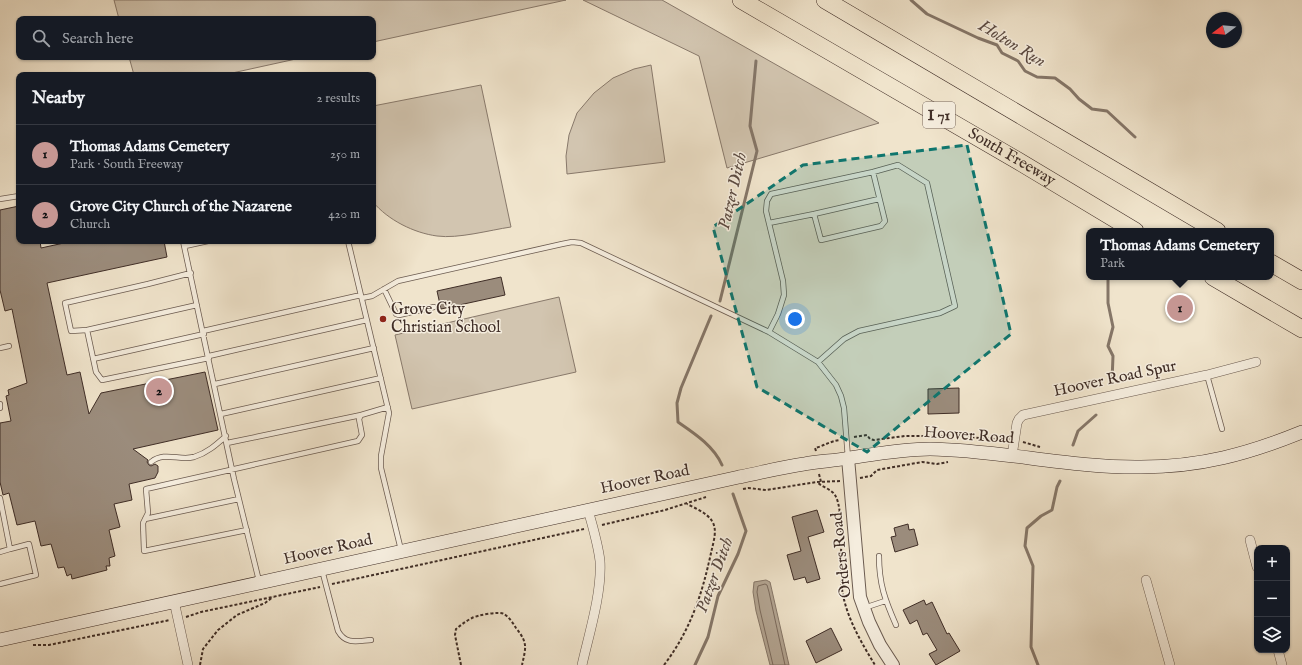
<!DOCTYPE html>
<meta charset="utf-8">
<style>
body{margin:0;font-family:"IM FELL English",serif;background:#242831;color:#f1f3f6}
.controls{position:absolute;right:12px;bottom:12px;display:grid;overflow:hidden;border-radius:8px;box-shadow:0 1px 3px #0004}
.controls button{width:36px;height:36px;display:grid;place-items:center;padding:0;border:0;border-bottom:1px solid #363941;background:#171b24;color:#f1f3f6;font:20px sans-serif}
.compass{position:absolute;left:1206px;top:12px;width:36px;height:36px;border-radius:50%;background:#171b24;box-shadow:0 1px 3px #0004;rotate:254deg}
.you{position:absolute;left:795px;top:319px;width:14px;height:14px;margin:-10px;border:3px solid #fff;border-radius:50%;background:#1a73e8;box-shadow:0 0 0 6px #1a73e833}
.badge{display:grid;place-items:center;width:26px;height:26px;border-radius:50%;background:#c59692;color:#111;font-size:13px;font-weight:700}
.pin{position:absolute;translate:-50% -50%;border:2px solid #fff;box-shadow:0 1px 4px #0006}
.popup{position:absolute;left:1086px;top:228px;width:188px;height:52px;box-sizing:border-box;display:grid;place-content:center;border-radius:8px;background:#171b24;filter:drop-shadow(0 1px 3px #0005);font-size:13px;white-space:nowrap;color:#9ea1a6}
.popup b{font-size:15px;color:#f1f3f6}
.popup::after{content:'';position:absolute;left:50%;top:100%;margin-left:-8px;border:8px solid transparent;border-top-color:#171b24}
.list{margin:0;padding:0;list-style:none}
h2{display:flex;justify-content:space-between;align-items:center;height:52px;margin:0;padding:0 16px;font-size:17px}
h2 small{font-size:13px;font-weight:400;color:#9ea1a6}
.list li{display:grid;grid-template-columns:26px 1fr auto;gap:12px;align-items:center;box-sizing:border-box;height:60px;padding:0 16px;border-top:1px solid #363941}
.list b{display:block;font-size:15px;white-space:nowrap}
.list p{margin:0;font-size:13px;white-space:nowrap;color:#9ea1a6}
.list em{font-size:13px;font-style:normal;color:#9ea1a6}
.icon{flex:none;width:22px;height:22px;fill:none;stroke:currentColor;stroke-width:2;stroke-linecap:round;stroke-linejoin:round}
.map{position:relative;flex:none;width:1302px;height:665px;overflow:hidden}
.search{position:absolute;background:#171b24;box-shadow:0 1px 3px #0004;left:16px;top:16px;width:360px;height:44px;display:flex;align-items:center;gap:10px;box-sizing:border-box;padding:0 14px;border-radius:8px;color:#9ea1a6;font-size:15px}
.panel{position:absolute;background:#171b24;box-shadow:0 1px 3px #0004;left:16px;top:72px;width:360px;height:172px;border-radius:8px}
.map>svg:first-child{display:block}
.green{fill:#d2c5b0;stroke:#88796b}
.water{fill:#b4a694;stroke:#857668}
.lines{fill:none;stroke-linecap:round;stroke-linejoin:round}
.shore{stroke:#7a6a5d;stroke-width:1}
.stream{stroke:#857668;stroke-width:3}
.building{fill:#9b8c7c;stroke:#3f2d26}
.service-casing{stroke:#6b5b50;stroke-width:6}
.minor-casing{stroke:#6b5b50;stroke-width:10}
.tertiary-casing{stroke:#6b5b50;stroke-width:14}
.secondary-casing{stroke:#3f2d26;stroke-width:14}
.motorway-casing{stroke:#3f2d26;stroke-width:18}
.path{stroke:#3f2d26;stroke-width:2;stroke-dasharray:3 2;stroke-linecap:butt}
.service{stroke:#f5edde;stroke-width:4.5}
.minor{stroke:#f5edde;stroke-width:9}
.tertiary{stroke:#f5edde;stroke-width:12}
.secondary{stroke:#f5edde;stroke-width:13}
.motorway{stroke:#f0e4cc;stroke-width:17}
.marked{fill:#0f766e;fill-opacity:0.2;stroke:#0f766e;stroke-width:3;stroke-dasharray:8 5;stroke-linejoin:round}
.poi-dot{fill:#8f2418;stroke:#f5edde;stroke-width:1.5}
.labels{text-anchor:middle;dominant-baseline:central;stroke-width:3;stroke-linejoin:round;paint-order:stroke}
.shield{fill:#f5edde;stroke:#76675d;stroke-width:1}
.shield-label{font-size:15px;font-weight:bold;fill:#3f2d26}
.street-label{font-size:16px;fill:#3f2d26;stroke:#f5edde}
.poi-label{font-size:16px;fill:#3f2d26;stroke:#f5edde;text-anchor:start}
.water-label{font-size:17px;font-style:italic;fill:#5c4b42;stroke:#f5edde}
</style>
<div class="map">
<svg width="1302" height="665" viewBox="0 0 1302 665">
<rect width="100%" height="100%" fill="#f0e4cc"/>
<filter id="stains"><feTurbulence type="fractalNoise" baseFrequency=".005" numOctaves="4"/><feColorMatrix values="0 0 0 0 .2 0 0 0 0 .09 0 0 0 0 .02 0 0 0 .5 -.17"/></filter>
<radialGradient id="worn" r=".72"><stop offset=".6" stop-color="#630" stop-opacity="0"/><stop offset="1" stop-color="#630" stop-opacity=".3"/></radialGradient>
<path class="green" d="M114,0H566L373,42V19H119Z
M583,0H662L879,123L727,168L699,56Z
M129,57H305L223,75H134Z
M651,65L665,162L567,174L566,156L569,135L577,113L594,93L613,78L634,69Z
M481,85L511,227C490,230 458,239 437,236C414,233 388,220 373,202V106Z
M559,297L576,372L412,409L395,335Z"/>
<path class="water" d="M766,580L770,582L789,665H770L756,611L753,592L754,582Z"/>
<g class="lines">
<path class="shore" d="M773,665L760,610L757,592L758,586L765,584L767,585L769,592L785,665"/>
<path class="stream" d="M911,0L927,14L978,38L997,45L1002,53L1018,61L1025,71L1037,77L1055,78L1070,89L1079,99L1092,109L1107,111L1135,137
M1108,277V303L1113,327L1108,346L1113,356L1112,381
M720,301L757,151L750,126L756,61
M711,316L681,388L677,403L678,422C694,433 714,446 722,465
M1073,445L1078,431L1096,415
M695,665L708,637L718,596L738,554L746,531L733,494
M1038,665L1031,647L1033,566L1025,546L1027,528L1041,516L1052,510L1057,487L1060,481"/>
</g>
<path class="building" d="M19,206V241H40L41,248L73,241H164L167,257L47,283L67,375L80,372L89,414L101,393L205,372L218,430L133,449L148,460L147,462L149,465L151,466L155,464L158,466V472L155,478L129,484L132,500L114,504L120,527L109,530L115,556L109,558L110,566H106L107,570L72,579L71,574L67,576L64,567L58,568L51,544L41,546L35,521L17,525L9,493L3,495L0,482V423L11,421L6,396L9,395L8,390L27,383L12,309L5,311L0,290V210Z
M501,277L505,295L441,309L437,291Z
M959,388V413L928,414V389Z
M817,510L824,532L808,537L820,579L807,583L805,577L794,580L787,555L801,551L792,517Z
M908,524L909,530L914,529L918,545L895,552L891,537L896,536L894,528Z
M924,600L926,605L932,602L947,634L949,633L960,651L936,665L929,654L937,650L927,633L923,635L917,620L910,624L903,610Z
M831,628L842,650L816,663L806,641Z"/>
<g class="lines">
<defs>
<path id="service" d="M0,199L19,196
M814,214L879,199
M769,223L814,214L821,240L881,226L885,221L873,172
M183,241L234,479L259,581
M348,241L389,413L381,456V468L401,550
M185,246L208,241
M191,273L148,284L65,303L71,331L87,330L96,372L102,380L209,358
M384,289L396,314L399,315L434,307
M362,298L372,296L398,281L562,244L572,242L581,243L769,332L818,362L836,385L841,396L844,408L848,458
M87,330L197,305
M203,331L361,295
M769,332L778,314L784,295L783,281L766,211L767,201L771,194L873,172L898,165L927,183L955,306L940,313L859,331L844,339L818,362
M0,348L9,346
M209,356L367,320
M93,359L204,334
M1207,375L1222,429
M215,384L374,348
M0,404V408
M221,414L381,378
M227,443L361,415
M151,462C165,451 179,461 194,457C207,453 216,445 226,436
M0,498L10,549L29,544L36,575L0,584
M145,519L239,499
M247,530L144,551L143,523L148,513L146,489L358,441L362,435L359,419L361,415L388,407
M0,552L10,549
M879,556C879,584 885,600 896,625
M322,570L338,631C346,645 357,641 371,640
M864,608L885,601"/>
<path id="minor" d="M1012,456L1017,423L1019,419L1023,415L1207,375L1256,362
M1250,540L1257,567
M1146,580L1170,665
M174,601L188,665
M1278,650L1282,665
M582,665C589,634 602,593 600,561C598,544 593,527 588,510"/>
<path id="tertiary" d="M848,458L860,597L869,622L880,645L893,665"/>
<path id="secondary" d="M0,640L739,477C760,473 782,467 804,464C819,461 834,461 849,458C876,454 903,449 930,449C1000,450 1071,468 1141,467C1200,467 1248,454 1302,432"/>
<g id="motorway">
<path id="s1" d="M741,0L1020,162L1135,231"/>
<path d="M825,0L1217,231"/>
<path d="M1271,263L1302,281"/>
<path d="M1213,277L1302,329"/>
</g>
</defs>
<use href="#service" class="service-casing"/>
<use href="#minor" class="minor-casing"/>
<use href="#tertiary" class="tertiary-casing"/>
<use href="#secondary" class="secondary-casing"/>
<use href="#motorway" class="motorway-casing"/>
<path class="path" d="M854,437L867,435L870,439L874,440L905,436H955L1006,440
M1023,442L1040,447
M816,451L815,448C824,446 830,441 840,440
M819,474L821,482
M860,478L871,476L877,470L922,462L937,464L948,462
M840,481L817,482C822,487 831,489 835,495C845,511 839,567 842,589C846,617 861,642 875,665
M743,489L748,488L766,490L817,482
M602,525L665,510L706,497
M332,584L584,529
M186,617L201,612L320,587
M33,645H49L170,620
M200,665L203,649L218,630L237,615L265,603L273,597
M461,665L455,635L456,629C461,625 466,621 472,618C478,615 499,611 504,614C509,617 513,623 516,628C528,643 526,647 522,665
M664,665C690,631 702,595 711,553C713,543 718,530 712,521C707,513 695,508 687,504"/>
<use href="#service" class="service"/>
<use href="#minor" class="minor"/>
<use href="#tertiary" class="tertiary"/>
<use href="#secondary" class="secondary"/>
<use href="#motorway" class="motorway"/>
</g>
<path class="marked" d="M967,145L1011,334L867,452L757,387L713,227L803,165Z"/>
<circle class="poi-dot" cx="383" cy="319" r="4"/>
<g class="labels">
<rect class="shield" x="923" y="102" width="32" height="26" rx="3"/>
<g class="shield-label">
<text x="939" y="115">I 71</text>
</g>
<g class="street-label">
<text stroke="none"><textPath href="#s1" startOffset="313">South Freeway</textPath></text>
<text transform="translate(1115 379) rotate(-12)">Hoover Road Spur</text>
<text transform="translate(969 436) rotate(4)">Hoover Road</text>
<text transform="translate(645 480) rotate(-12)">Hoover Road</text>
<text transform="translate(328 550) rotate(-13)">Hoover Road</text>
<text transform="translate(842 555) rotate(-96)">Orders Road</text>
</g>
<g class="poi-label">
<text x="391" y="310">Grove City<tspan x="391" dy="18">Christian School</tspan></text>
</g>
<g class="water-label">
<text transform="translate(1012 44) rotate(31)">Holton Run</text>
<text transform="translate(733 191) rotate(-77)">Patzer Ditch</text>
<text transform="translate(715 575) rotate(-70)">Patzer Ditch</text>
</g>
</g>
<rect width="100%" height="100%" filter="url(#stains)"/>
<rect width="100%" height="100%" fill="url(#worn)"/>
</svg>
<div class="controls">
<button>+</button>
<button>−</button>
<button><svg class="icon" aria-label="layers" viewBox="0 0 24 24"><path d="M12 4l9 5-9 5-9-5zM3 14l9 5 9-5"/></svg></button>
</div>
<svg class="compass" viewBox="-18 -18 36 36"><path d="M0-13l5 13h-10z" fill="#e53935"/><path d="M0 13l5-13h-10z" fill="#9ea1a6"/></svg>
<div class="you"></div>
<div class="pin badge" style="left:1180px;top:308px">1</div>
<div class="popup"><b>Thomas Adams Cemetery</b>Park</div>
<div class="pin badge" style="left:159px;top:391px">2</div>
<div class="search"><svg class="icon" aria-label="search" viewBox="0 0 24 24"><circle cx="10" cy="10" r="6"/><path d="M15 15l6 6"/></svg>Search here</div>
<section class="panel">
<h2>Nearby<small>2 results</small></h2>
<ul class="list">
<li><span class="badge">1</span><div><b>Thomas Adams Cemetery</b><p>Park · South Freeway</p></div><em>250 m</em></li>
<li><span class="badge">2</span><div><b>Grove City Church of the Nazarene</b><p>Church</p></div><em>420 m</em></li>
</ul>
</section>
</div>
